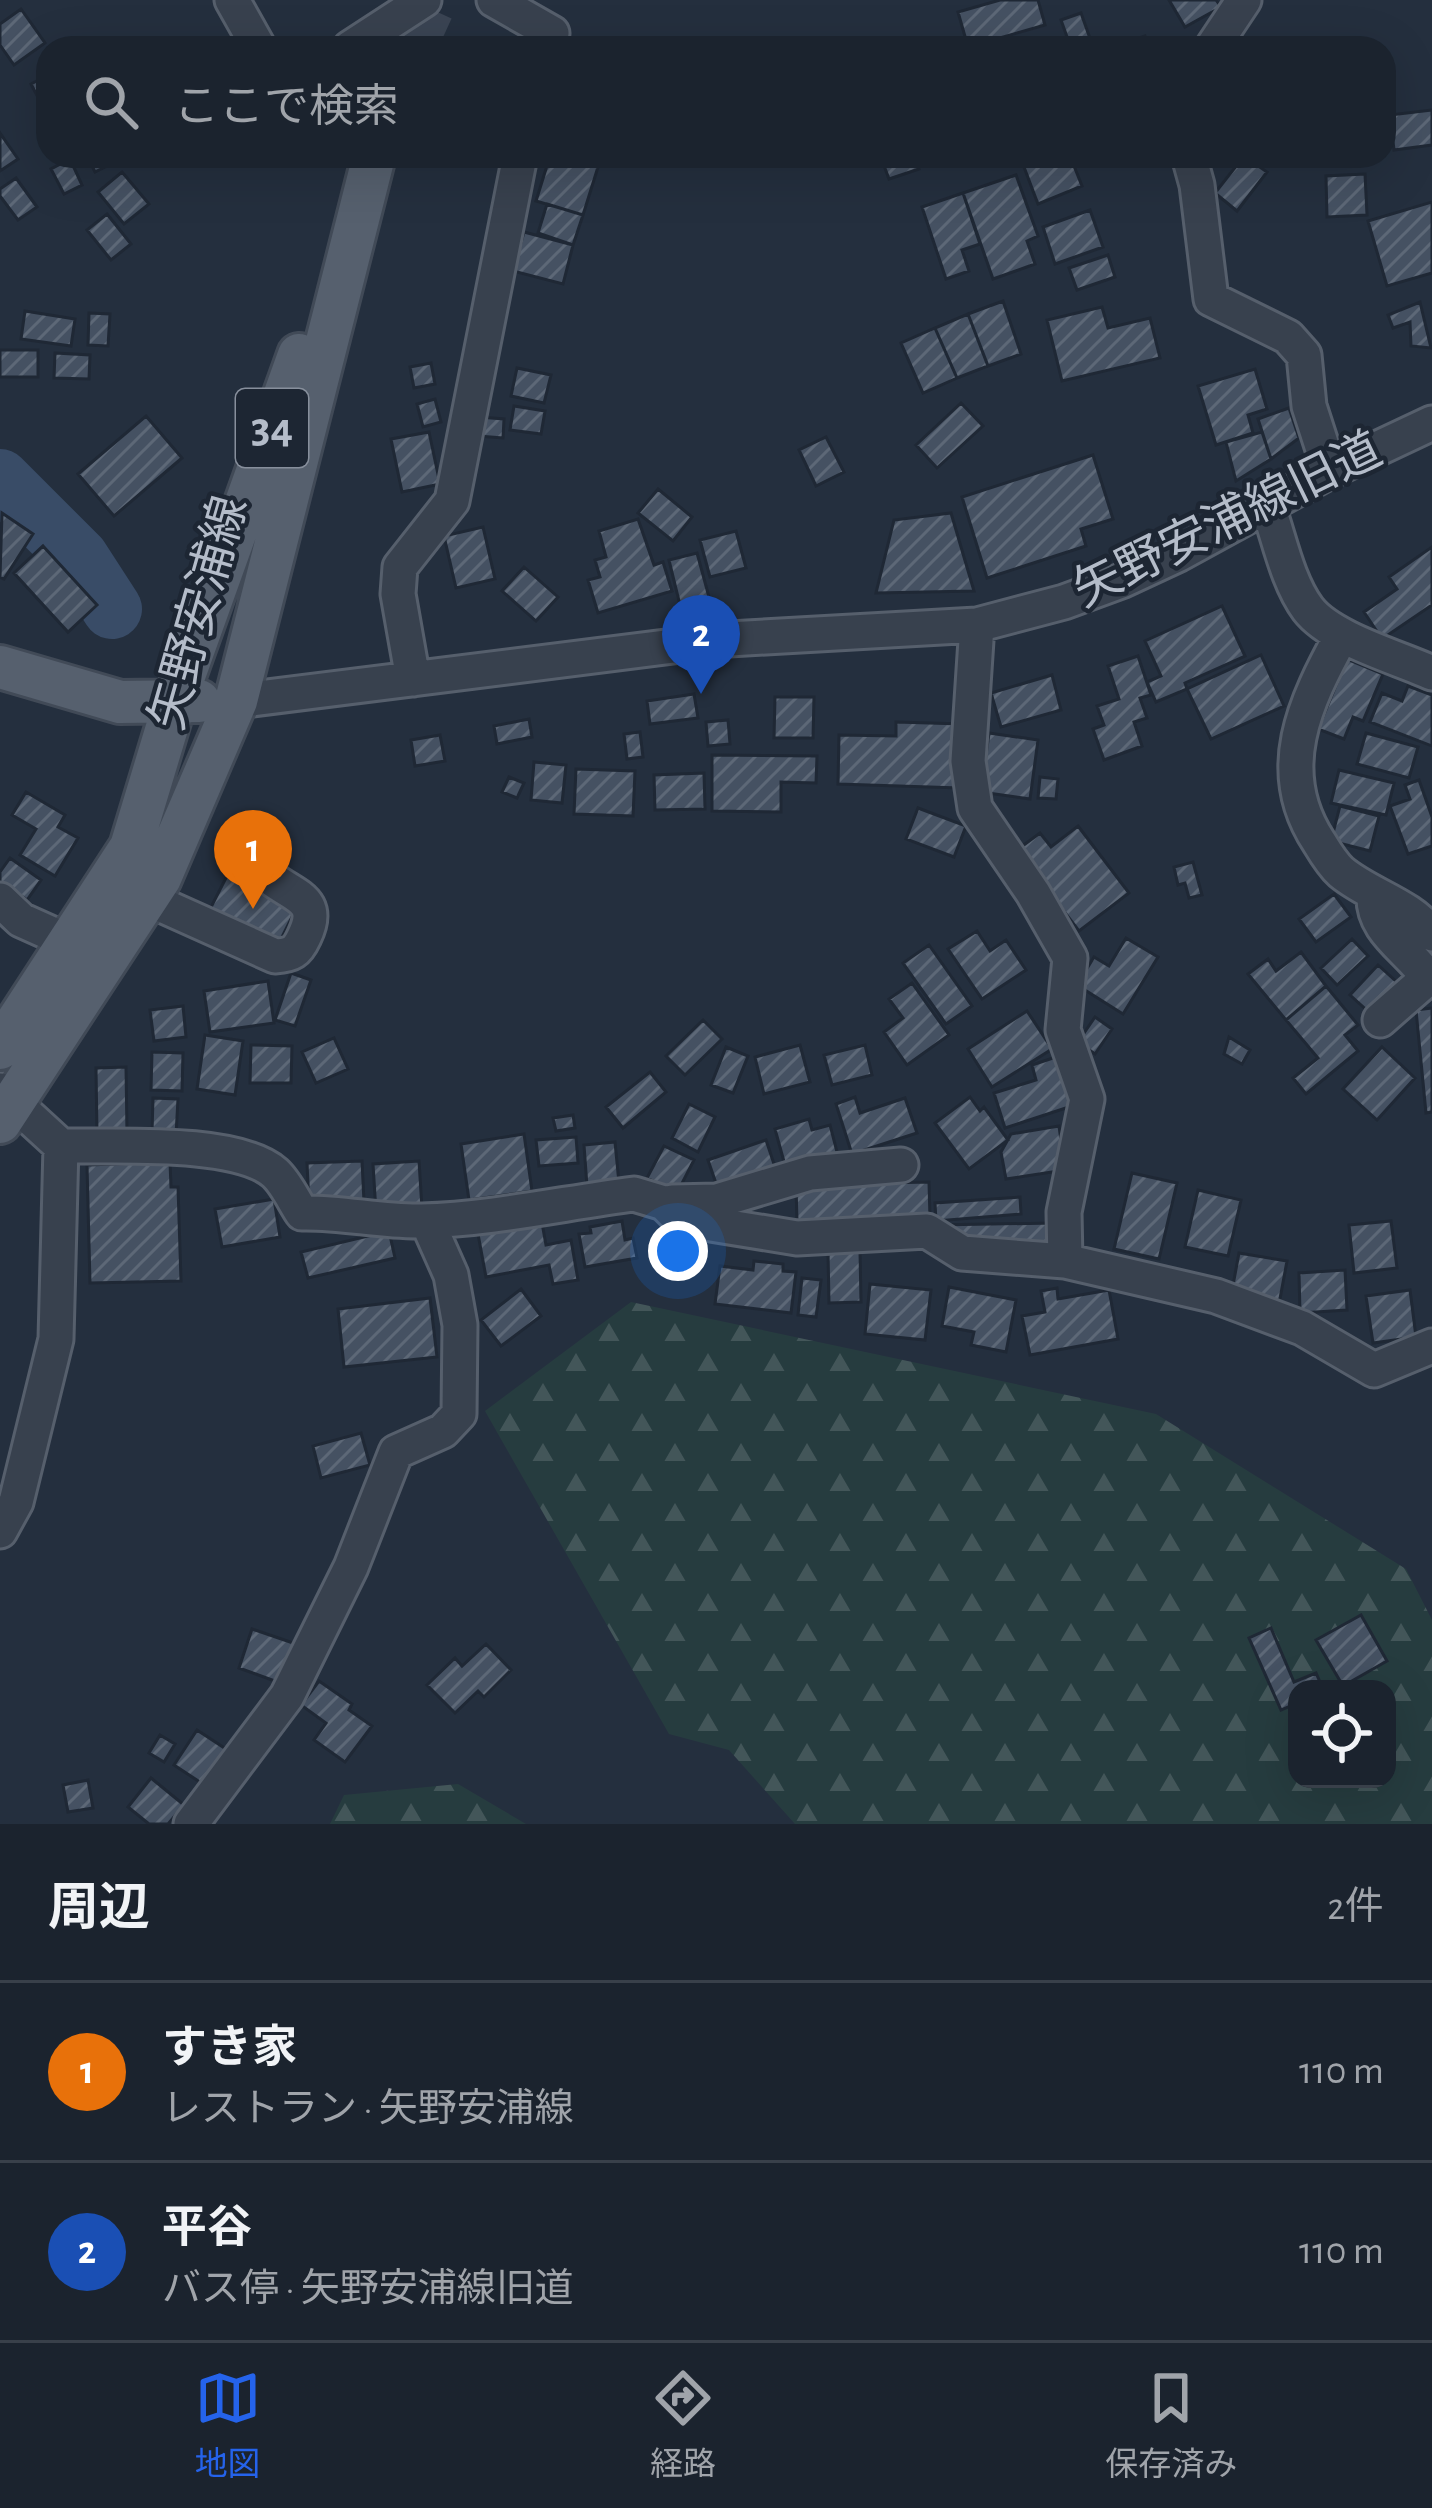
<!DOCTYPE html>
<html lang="ja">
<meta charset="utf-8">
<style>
body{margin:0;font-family:"Alegreya Sans","Noto Sans JP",sans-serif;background:#242b36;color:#f1f3f6}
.controls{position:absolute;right:36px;bottom:36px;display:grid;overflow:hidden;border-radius:24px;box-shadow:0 12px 48px #0002}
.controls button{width:108px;height:108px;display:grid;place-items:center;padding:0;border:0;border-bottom:3px solid #39404a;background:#1b232e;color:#f1f3f6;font:60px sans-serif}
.you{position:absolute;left:678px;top:1251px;width:42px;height:42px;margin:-30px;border:9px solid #fff;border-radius:50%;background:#1a73e8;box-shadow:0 0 0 18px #1a73e833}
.badge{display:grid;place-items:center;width:78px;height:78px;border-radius:50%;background:#2563eb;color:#fff;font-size:39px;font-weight:700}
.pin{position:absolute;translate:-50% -99px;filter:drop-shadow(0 3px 6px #0008)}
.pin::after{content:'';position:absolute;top:63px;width:42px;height:36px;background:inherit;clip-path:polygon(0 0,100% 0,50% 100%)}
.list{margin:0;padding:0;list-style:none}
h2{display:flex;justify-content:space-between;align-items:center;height:156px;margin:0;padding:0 48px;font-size:51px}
h2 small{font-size:39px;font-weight:400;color:#a0a4aa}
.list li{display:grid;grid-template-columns:78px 1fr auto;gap:36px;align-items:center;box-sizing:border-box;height:180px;padding:0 48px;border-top:3px solid #39404a}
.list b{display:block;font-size:45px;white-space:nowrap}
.list p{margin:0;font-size:39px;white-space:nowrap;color:#a0a4aa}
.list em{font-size:39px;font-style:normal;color:#a0a4aa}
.icon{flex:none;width:66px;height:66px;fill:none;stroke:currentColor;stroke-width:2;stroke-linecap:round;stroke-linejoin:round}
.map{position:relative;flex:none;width:1432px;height:1824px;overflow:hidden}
.search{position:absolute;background:#1b232e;box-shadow:0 12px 48px #0002;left:36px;right:36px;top:36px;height:132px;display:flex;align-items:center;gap:30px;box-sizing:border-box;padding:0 42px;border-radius:36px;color:#a0a4aa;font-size:45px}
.sheet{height:516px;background:#1b232e}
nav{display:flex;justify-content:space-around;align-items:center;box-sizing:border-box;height:168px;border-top:3px solid #39404a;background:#1b232e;font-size:33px;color:#a0a4aa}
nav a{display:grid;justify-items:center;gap:6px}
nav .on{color:#2563eb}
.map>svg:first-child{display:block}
.forest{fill:url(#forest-firs);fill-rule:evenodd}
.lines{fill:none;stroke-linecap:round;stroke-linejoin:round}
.river{stroke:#394c67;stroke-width:60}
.building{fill:url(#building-hatch);stroke:#1f2835;stroke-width:3}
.major-tunnel{stroke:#3a4453;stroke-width:42;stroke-dasharray:42 21;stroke-linecap:butt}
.minor-casing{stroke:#565f6c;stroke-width:39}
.major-casing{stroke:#414a57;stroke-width:48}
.minor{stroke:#38414e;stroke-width:33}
.major{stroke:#56606e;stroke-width:42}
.labels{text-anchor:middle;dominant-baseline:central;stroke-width:9;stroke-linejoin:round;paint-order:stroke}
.shield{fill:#1d2633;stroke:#878f9c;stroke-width:3}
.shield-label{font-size:45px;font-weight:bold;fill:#b4bcc9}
.street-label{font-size:48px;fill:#b4bcc9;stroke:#1d2633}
</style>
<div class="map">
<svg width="1432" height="1824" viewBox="0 0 1432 1824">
<defs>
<pattern id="forest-firs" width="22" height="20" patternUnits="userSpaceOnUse" patternTransform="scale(3)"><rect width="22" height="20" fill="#263c3f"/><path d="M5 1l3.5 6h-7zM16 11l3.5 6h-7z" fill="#435659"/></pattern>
<pattern id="building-hatch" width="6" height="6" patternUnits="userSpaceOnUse" patternTransform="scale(3)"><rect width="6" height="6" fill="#455162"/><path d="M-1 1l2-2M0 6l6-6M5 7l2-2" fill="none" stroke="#5d6877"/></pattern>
</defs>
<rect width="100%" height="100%" fill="#242f3e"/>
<path class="forest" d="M631,1302L1156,1414L1406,1569L1432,1620V1824H795L729,1750L669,1734L485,1411ZM1297,1689H1387V1779H1297Z
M458,1784L526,1824H330L344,1795Z"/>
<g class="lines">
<path class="river" d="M0,479L79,558L112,609"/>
</g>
<path class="building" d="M1000,0H1038L1045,25L968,47L958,12Z
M1169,0H1216L1221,7L1185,27Z
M21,9L45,43L14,65L0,45V24Z
M1081,13L1092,44L1071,48L1061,20Z
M1145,36L1150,48H1112Z
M48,75V116L31,84Z
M1432,110V145L1394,150L1390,115Z
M0,133L18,159L0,171Z
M87,156H117L119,160L95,172Z
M550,156L598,167L583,215L536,201Z
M903,156H915L919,169L889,179L883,163Z
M1051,156H1070L1082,186L1038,204L1024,167Z
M1244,156L1267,172L1237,211L1215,193Z
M70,159L82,185L64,194L51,169Z
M122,172L149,204L124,224L98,192Z
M1365,174L1367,215L1327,217L1326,176Z
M1016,175L1038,236L1027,241L1035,264L993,279L963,193Z
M16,178L37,207L18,220L0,196V189Z
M963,193L980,244L962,250L969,271L946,279L922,207Z
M1432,202V273L1387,286L1368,221Z
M547,204L583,215L573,245L538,233Z
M1090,210L1103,247L1055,264L1043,227Z
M107,214L131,244L111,260L87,230Z
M524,232L573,245L563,284L513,271Z
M1108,255L1115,277L1077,290L1069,268Z
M1003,301L1021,354L988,366L968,314Z
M1420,302L1431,348L1411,346L1410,322L1393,328L1388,315Z
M1102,307L1108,328L1150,318L1160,358L1062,381L1047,320Z
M25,311L75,319L71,346L21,339Z
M89,313L110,314L108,346L88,345Z
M968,314L988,366L957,378L935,328Z
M935,328L957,378L923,393L901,343Z
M0,350H38V377H0Z
M55,353L90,355L89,379L54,378Z
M431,363L435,384L414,388L410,367Z
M517,368L551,375L544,403L511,396Z
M1255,369L1267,409L1248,415L1253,433L1216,445L1198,386Z
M435,399L441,422L423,427L417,404Z
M961,403L983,426L937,468L916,445Z
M514,406L545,411L541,434L510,430Z
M1289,408L1299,438L1271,459L1258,419Z
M146,416L182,458L114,516L78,474Z
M479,417L504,419L503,438L478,436Z
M429,432L440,484L402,492L391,439Z
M1262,432L1271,459L1236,481L1226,442Z
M826,437L844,472L816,486L799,450Z
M1093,455L1113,519L1081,529L1086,546L987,578L962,497Z
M658,489L692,517L673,541L638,513Z
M2,513L33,534L4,579L0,577Z
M951,513L974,591L876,593L894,520Z
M638,519L654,565L663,562L672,591L598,613L588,580L600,577L595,560L606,557L599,531Z
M483,527L495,579L456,588L444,536Z
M736,531L746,568L710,577L700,540Z
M43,546L97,605L68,632L14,573Z
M1432,547V605L1382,639L1364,612L1397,589L1389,577Z
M697,553L709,597L680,605L669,560Z
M524,567L558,597L536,621L502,591Z
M1222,606L1245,656L1185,683L1187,689L1156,702L1147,682L1161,676L1145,641Z
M1261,655L1284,706L1211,739L1187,689Z
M1138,656L1151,695L1140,698L1147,718L1134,722L1142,746L1104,760L1093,729L1104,725L1097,706L1119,699L1108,666Z
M1347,659L1383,674L1363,721L1353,717L1344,739L1318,729Z
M1052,675L1061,710L1001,727L991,693Z
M1408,686L1432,695V746L1370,722L1382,693L1402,701Z
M694,694L698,718L650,724L647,701Z
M775,697H814L813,738H774Z
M529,719L532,737L497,744L494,726Z
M728,720L730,744L708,746L706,722Z
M896,722L962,724L960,788L838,784L839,735L896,736Z
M640,732L643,757L627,759L624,734Z
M989,733L1038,740L1030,799L981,792Z
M1366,733L1418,747L1409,778L1357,764Z
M440,735L445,761L415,766L411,740Z
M712,755L817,756L816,783L781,782V812L712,811Z
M534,762L566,765L562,803L531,800Z
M576,769L635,771L633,816L574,814Z
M1339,770L1394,783L1386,815L1331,803Z
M704,773L705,809L655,810L654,775Z
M509,777L524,783L517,798L502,792Z
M1040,777L1058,779L1056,799L1038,798Z
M1419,780L1432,817V846L1408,854L1390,806L1410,799L1405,785Z
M26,792L65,815L58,827L78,838L55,876L20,855L36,829L12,815Z
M1340,806L1379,816L1370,851L1331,841Z
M918,808L966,826L954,857L906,839Z
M1078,826L1129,893L1079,931L1017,850L1040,833L1051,847Z
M10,858L41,880L27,900L0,881V872Z
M1193,862L1202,895L1189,898L1185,883L1178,885L1174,867Z
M230,870L298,905L277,947L208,913Z
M1334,894L1351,917L1316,942L1299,919Z
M977,931L990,951L1006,940L1026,970L982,999L948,949Z
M1126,938L1158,957L1123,1014L1077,985L1094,957L1109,966Z
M1352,939L1368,956L1337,985L1321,968Z
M929,945L972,1006L946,1024L903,963Z
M1301,952L1326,986L1286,1020L1248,974L1268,959L1276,971Z
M1378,965L1399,984L1371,1014L1350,995Z
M291,973L311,980L295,1026L275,1020Z
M268,981L274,1023L210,1032L204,991Z
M912,983L949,1035L907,1065L884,1032L903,1018L889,999Z
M1326,986L1358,1025L1345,1035L1358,1051L1306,1094L1293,1078L1318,1058L1286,1020Z
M183,1006L186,1037L154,1041L150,1010Z
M1432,1008V1112L1426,1113L1416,1010Z
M1027,1011L1052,1049L992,1087L968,1049Z
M1095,1017L1112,1029L1095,1054L1078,1042Z
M703,1020L722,1039L685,1075L666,1056Z
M205,1035L243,1041L235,1095L197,1089Z
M1229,1037L1250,1050L1242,1064L1224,1054Z
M334,1038L348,1069L316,1083L302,1052Z
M251,1045L292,1046L291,1083H250Z
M800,1045L810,1082L764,1094L755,1057Z
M865,1045L872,1075L832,1085L824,1055Z
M726,1047L748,1056L733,1093L711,1085Z
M1382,1047L1415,1078L1377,1120L1343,1089Z
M152,1052L183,1053L182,1091L151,1090Z
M1059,1056L1075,1105L1005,1128L994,1093L1036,1080L1032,1065Z
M126,1067L127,1134H97L96,1068Z
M650,1072L666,1092L623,1128L606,1107Z
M855,1097L860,1113L905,1098L917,1133L852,1154L836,1104Z
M970,1097L980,1111L984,1107L1008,1140L969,1169L935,1123Z
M153,1098L178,1099L176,1135L152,1133Z
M689,1104L715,1117L698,1152L672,1138Z
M573,1115L575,1128L556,1131L553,1118Z
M809,1119L812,1130L830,1125L838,1156L786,1169L775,1129Z
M1059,1126L1065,1170L1006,1179L1001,1152L1011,1134Z
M524,1134L532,1191L469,1200L461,1144Z
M576,1137L578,1163L539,1166L536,1140Z
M766,1140L777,1173L719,1192L708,1160Z
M615,1142L619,1183L587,1186L584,1145Z
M664,1146L694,1160L677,1193L647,1178Z
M362,1161L364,1202L309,1204L307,1163Z
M419,1161L422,1209L376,1212L373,1164Z
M170,1162L171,1187H178L181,1281L90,1283L87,1165Z
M1132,1173L1177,1183L1159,1259L1114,1249Z
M929,1182L930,1219L797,1222L796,1185Z
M1198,1190L1241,1200L1228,1256L1185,1247Z
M1020,1197L1021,1214L936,1221L935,1203Z
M274,1199L280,1237L222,1247L215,1209Z
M622,1221L625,1240L633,1238L637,1258L585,1267L579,1234L591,1233L590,1227Z
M1391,1221L1397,1268L1354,1273L1349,1225Z
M542,1223L546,1245L571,1240L578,1280L553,1284L549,1265L486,1277L478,1234Z
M1054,1223L1048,1255L964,1247L936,1225Z
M389,1231L395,1258L308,1278L301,1252Z
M860,1251L861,1302L829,1303L828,1252Z
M1239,1253L1287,1261L1279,1304L1231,1296Z
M754,1261L783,1264V1271L796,1272L791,1313L715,1304L720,1266L753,1270Z
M1345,1270L1347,1310L1300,1313L1299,1273Z
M802,1278L821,1280L816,1317L798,1315Z
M870,1284L931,1290L925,1340L865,1334Z
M949,1287L1016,1300L1006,1352L971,1345L974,1332L942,1326Z
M1057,1288L1058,1299L1109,1290L1118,1339L1030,1355L1022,1316L1045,1312L1041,1291Z
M521,1289L541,1316L501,1346L481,1320Z
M1410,1290L1416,1337L1373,1343L1366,1296Z
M430,1298L437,1357L344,1367L338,1309Z
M361,1433L370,1465L321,1478L313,1446Z
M1361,1615L1387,1661L1343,1686L1316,1640Z
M1271,1628L1294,1682L1316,1673L1323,1689H1297V1703L1281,1710L1249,1638Z
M252,1629L296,1644L283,1684L239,1668Z
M486,1644L511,1670L484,1697L478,1691L455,1713L427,1685L455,1658L462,1666Z
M319,1681L352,1704L349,1710L372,1726L345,1762L314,1740L326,1723L301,1705Z
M197,1730L235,1755L212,1790L174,1765Z
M160,1735L175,1744L164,1762L149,1753Z
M151,1778L184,1805L168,1824H149L128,1807Z
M88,1780L93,1808L68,1812L63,1785Z"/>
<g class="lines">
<path class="major-tunnel" d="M415,48L437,0"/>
<defs>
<path id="minor" d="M232,0L259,48
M494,0L552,33L548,48
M350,48L424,0
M1212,48L1244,0
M1189,156L1197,185L1211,299L1288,337L1304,355L1309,406L1330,471
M1267,504C1279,537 1287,581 1308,609C1331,639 1397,657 1432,673
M977,625L968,761L975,808L1033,893L1070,958L1063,1030L1087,1099L1064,1212L1065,1261L1216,1296L1302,1328L1374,1370L1432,1346
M1342,635C1305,702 1272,771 1319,842C1325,852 1332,864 1341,872C1370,896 1409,904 1432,934
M413,679L398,594L400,567L452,501L520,156
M236,701L729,639L977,625L1064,602L1121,581L1179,554L1330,471L1432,423
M1374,895C1372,932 1409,949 1428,978L1380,1020
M146,898L275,956C292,955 297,952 304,937C322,900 296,897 272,879C263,872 255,859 248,849
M0,900L21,920L70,942
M0,1090L61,1146L56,1339L16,1502L0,1531
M61,1146C113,1147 237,1139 275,1173C286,1183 294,1201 302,1213C342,1212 381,1222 422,1221C492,1219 564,1203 634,1194L664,1203L680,1219L797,1238L927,1231L962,1253L1065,1261
M672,1202L717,1201L810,1173L901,1165
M191,1824L287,1696L351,1567L396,1452L443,1431L459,1414L460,1325L451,1275L427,1221"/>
<path id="major" d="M0,667L120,702L199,701
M0,1048L131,847L175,701L299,355
M0,1122L160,878L236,701L374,156"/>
</defs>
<use href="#minor" class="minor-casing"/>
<use href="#major" class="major-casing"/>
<use href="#minor" class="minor"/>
<use href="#major" class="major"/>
</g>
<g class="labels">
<rect class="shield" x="236" y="389" width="72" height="78" rx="9"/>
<g class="shield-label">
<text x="272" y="428">34</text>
</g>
<g class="street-label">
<text transform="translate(1228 521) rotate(-26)">矢野安浦線旧道</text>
<text transform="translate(200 613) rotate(-74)">矢野安浦線</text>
</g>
</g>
</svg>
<div class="controls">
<button><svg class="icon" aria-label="locate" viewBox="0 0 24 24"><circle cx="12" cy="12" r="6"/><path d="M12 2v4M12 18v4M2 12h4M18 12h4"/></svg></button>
</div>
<div class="you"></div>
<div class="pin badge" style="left:253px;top:909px;background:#e8710a">1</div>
<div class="pin badge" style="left:701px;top:694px;background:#1a4fb4">2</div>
<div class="search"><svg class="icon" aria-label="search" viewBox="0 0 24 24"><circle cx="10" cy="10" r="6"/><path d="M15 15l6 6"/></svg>ここで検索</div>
</div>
<section class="sheet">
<h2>周辺<small>2件</small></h2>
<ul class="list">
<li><span class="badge" style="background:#e8710a">1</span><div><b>すき家</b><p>レストラン · 矢野安浦線</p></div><em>110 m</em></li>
<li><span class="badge" style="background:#1a4fb4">2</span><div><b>平谷</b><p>バス停 · 矢野安浦線旧道</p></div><em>110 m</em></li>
</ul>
</section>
<nav>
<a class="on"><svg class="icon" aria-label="map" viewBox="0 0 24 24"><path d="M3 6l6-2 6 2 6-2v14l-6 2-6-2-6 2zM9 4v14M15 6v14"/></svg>地図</a>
<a><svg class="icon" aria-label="directions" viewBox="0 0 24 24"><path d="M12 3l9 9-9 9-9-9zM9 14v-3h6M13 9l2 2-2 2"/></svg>経路</a>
<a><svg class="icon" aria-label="saved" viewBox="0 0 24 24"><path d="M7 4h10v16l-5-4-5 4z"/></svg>保存済み</a>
</nav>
